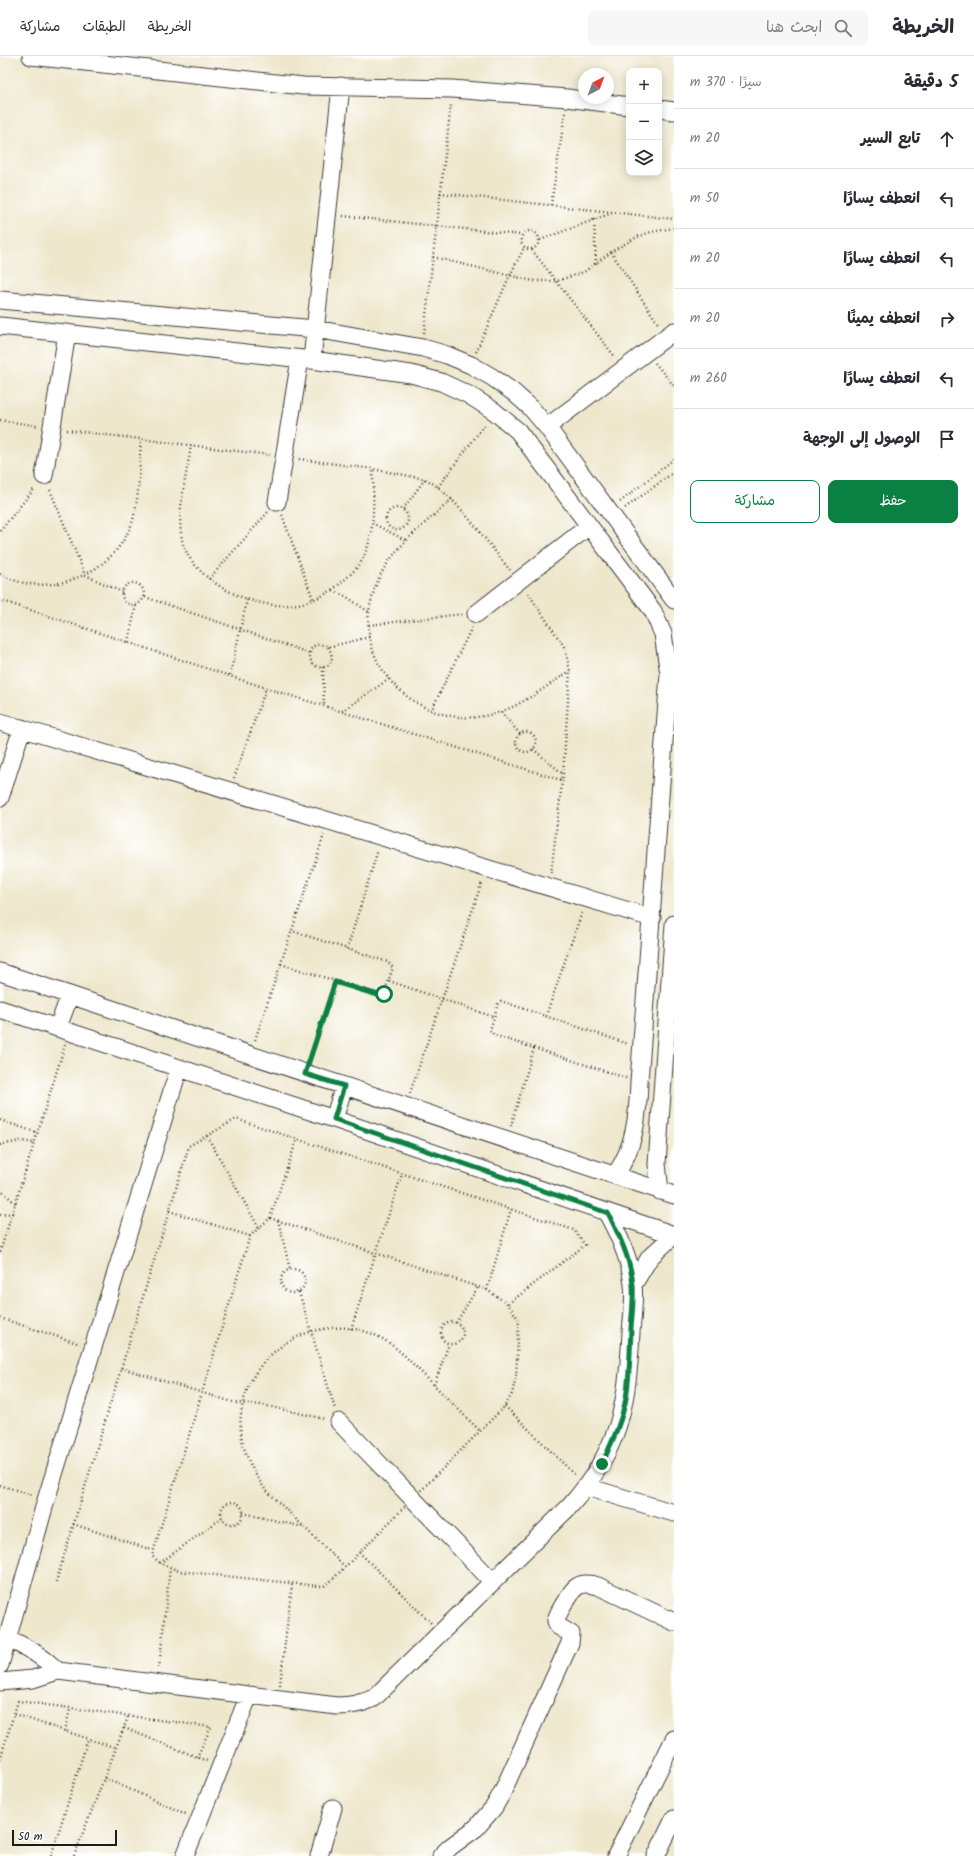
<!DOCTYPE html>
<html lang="ar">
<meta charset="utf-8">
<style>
body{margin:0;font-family:Kalam,"Playpen Sans Arabic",sans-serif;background:#f7f7f7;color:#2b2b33;direction:rtl}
.controls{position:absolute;right:12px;top:12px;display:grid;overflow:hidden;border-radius:8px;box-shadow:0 2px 10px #0003}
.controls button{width:36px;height:36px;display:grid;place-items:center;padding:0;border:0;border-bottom:1px solid #e1e1e2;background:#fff;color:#2b2b33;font:20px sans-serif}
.compass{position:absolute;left:578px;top:12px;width:36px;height:36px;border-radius:50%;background:#fff;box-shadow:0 2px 10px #0003;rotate:41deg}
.scale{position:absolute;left:12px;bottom:10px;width:105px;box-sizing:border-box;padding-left:4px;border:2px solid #1c1c1c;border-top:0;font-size:11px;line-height:14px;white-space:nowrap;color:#1c1c1c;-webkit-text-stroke:3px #fff;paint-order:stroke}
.stop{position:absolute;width:12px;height:12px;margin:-9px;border:3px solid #0b8043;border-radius:50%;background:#fff}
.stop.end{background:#0b8043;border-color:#fff;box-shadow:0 1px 4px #0008}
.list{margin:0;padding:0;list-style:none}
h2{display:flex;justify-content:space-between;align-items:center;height:52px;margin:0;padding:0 16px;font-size:17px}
h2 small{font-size:13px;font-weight:400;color:#7c7c81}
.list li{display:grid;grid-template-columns:26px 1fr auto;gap:12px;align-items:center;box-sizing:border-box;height:60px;padding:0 16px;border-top:1px solid #e1e1e2}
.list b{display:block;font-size:15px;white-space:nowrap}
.list em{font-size:13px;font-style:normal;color:#7c7c81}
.actions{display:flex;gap:8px;padding:12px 16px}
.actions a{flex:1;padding:9px 0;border:1px solid #0b8043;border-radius:8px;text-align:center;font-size:14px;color:#0b8043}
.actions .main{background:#0b8043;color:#fff}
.icon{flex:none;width:22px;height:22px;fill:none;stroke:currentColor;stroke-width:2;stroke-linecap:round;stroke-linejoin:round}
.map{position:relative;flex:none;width:674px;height:1800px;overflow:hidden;direction:ltr}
header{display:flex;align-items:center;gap:24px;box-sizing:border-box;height:56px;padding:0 20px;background:#fff;border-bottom:1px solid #e1e1e2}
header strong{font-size:19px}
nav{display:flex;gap:22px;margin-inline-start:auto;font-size:14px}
.search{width:280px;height:36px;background:#f7f7f7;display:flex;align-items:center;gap:10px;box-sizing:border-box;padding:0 14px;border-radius:8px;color:#7c7c81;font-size:15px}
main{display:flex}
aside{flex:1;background:#fff}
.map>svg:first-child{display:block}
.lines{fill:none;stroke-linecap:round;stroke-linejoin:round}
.minor-casing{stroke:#3c3a36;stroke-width:19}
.path{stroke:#3c3a36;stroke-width:2.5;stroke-dasharray:1 3;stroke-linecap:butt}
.minor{stroke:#fff;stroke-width:17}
.route{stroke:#0b8043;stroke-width:5}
</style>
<header>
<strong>الخريطة</strong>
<div class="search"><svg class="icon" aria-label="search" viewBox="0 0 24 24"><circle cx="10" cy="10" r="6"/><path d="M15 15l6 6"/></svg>ابحث هنا</div>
<nav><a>الخريطة</a><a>الطبقات</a><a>مشاركة</a></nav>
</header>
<main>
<aside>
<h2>5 دقيقة<small>سيرًا · 370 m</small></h2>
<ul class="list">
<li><svg class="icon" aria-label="ahead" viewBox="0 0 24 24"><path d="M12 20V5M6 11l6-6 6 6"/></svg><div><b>تابع السير</b></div><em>20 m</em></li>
<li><svg class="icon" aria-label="left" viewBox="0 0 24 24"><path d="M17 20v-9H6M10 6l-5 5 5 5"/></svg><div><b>انعطف يسارًا</b></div><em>50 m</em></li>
<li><svg class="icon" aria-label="left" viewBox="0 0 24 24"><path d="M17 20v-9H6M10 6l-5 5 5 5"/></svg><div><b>انعطف يسارًا</b></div><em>20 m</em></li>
<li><svg class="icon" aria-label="right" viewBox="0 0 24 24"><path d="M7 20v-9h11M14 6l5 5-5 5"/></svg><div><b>انعطف يمينًا</b></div><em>20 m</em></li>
<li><svg class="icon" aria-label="left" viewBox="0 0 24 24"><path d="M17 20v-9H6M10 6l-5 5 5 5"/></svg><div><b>انعطف يسارًا</b></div><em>260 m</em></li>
<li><svg class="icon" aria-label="arrive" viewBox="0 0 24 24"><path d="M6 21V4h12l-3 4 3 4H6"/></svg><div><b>الوصول إلى الوجهة</b></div></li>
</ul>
<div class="actions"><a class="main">حفظ</a><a>مشاركة</a></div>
</aside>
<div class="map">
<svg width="674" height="1800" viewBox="0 0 674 1800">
<rect width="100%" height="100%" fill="#fff"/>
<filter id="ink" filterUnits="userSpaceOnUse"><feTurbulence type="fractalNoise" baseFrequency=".025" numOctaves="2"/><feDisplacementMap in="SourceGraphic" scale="8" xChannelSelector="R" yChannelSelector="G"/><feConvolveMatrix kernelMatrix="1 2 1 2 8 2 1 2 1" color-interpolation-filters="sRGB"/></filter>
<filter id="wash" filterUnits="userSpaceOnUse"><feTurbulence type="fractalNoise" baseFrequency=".012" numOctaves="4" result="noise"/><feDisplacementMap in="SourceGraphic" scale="16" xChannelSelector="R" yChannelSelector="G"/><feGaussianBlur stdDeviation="0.9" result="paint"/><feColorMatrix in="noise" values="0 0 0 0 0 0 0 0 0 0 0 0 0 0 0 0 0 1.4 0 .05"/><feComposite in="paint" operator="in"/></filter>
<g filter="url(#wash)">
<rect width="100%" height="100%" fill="#eee7cc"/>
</g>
<g filter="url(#ink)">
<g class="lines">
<defs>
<path id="minor" d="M31,0L303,30L452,33L567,42L629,50
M659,53L674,55
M0,244L315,273L423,292L447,299L471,309L492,321L513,336L531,352L547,371L674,544
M0,270L312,304L411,318L441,326L469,339L494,355L518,375L653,555L663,578L669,618L639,1026C638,1059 635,1092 615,1119
M312,304L341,30
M547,371L674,275
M44,420L67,277
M277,446L300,303
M476,558L589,470
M0,666L652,862
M0,742L22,672
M0,916L674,1139
M0,953L334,1063L674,1179
M58,971L70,939
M334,1063L344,1030
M660,1135L657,1108L674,868
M633,1229L650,1201L674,1179
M339,1366L493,1526
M587,1431L674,1457
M7,1583C27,1590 42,1600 58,1615
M0,1609L46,1444L179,1012
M0,1626L33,1623L58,1615L337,1650C351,1650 361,1648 374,1642L570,1450C620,1393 627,1350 631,1277C632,1261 635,1244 633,1228C630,1203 619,1179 607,1157
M185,1800L249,1639
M319,1800L333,1752
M441,1800L450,1791L476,1772L494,1751L502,1737L570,1587L571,1578L558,1570L556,1565C557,1559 561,1553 564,1548C573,1532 578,1524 598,1530L674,1566
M616,1800L674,1683
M656,1800L674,1763"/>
</defs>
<use href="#minor" class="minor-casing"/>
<path class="path" d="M440,137L674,163
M551,149L565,57
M343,160L521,179
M594,163L596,208
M521 184a9 9 0 1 1 18 0a9 9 0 1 1-18 0Z
M540,184L612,157
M532,194L615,301
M611,196L659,269
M433,201L533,225H557L584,216L611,196L637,181L651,176L674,172
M424,277L451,48
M476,296L510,219L524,192
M655,307L674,330
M0,364L38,370
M67,374L270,399
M191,389C187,419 175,459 183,488C188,504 202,518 215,527C256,554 305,560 343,525C351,518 360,510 364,500C376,474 373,442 373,413
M299,403L373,413L425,423C453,436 489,489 510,514
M438,431L486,367
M50,434L85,519L122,536
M452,443C427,466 397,488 381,518C375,530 371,543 369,556C361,618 424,671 484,660C516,655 543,632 570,615
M620,446L674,403
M625,452L674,416
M386 463a11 11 0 1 1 22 0a11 11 0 1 1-22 0Z
M403,453L425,423
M282,459L313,543
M372,467L407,485
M0,475L35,432
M0,518C48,545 114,518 132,467C140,441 139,411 141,384
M209,523L268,456
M122 538a11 11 0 1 1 22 0a11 11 0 1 1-22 0Z
M333,535L347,541L369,556
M528,537L565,592L570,615L563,718L551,817
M145,541L309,597
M0,544L266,632L561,724
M369,569L462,558
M128,586L136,550
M328,591C333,598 334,609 324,611C304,615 305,579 328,591L370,581
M323,611L324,650
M230,619L247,544
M342,655L389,623
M431,655L472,571
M501,656L520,678
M516 686a10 10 0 1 1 20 0a10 10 0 1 1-20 0Z
M533,693L563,718
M234,722L266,632
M347,893L378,794
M281,908L381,939L384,937L393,912L388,906L292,875
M389,925L494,961
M546,960L582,856
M255,984L324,779
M310,1003L335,925
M626,1022L494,979L490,974L498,948L501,945L628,988
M410,1037L482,826
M0,1064L38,1077
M511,1070L534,992
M207,1080L259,1172
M0,1089L21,1085L35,1087
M0,1133L16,1148
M169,1155L250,1180
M0,1159L13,1157
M270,1162L487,1234L508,1248L519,1264L516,1320L512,1338L505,1350L332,1524L324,1530H318L179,1515L160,1507L152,1500L250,1180Z
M270,1162L297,1083
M278,1164L290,1213
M0,1196L65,989
M281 1225a12 12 0 1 1 24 0a12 12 0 1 1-24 0Z
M487,1234L511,1153
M299,1236L335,1353
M0,1262L80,1288
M441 1277a11 11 0 1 1 22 0a11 11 0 1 1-22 0Z
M456,1267L478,1231
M351,1273L402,1118
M121,1312L236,1347L263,1349L325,1363
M434,1329L449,1288
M505,1350L576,1420
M0,1429L32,1439
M221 1457a11 11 0 1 1 22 0a11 11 0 1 1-22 0Z
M243,1457L303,1471
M73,1468L152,1494
M359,1496L431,1567
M160,1507L222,1462
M345,1511L265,1433C247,1408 235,1378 243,1347C256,1288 326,1253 381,1282C390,1287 398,1294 405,1300L480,1375
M56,1526L189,1090L236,1063L574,1174L585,1189L508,1248
M159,1612L170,1512
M280,1629L292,1528
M14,1658L116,1692
M124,1672L207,1705
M65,1675L70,1653
M0,1703L18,1645L211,1671L197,1701
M104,1722L186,1758
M51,1800L88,1683
M74,1800L128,1661"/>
<use href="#minor" class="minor"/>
</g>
</g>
<g class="lines" filter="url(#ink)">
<path class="route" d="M384,938L378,939L335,926L305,1018L344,1030L334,1063L608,1157C619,1179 631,1204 633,1229C634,1243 632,1258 631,1272C630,1295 630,1319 626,1342C622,1365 612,1386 602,1408"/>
</g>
</svg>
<div class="controls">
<button>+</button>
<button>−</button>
<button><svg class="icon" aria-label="layers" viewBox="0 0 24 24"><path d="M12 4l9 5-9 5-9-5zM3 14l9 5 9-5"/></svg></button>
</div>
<svg class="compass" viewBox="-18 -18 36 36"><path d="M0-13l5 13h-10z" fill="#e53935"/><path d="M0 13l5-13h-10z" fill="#7c7c81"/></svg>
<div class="scale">50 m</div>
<div class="stop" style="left:384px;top:938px"></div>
<div class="stop end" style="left:602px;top:1408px"></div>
</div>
</main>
